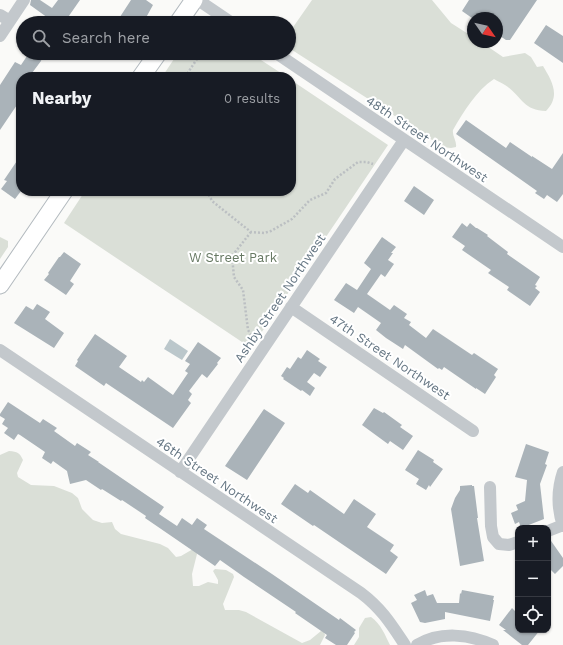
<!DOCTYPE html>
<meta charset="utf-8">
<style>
body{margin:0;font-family:"Work Sans",sans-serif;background:#20242c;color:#f1f3f6}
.controls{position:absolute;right:12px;bottom:12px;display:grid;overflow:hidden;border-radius:8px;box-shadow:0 1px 3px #0004}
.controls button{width:36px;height:36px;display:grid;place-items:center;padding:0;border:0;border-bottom:1px solid #363941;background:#171b24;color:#f1f3f6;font:20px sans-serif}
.compass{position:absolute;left:467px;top:12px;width:36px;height:36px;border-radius:50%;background:#171b24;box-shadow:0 1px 3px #0004;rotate:124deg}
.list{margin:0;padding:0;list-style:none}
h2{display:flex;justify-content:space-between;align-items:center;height:52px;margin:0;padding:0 16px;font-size:17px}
h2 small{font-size:13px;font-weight:400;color:#9ea1a6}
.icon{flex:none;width:22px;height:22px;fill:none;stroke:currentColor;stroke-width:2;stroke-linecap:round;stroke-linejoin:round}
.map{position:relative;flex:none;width:563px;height:645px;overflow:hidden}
.search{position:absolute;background:#171b24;box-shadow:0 1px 3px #0004;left:16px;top:16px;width:280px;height:44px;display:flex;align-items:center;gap:10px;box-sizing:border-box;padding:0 14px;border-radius:22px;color:#9ea1a6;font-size:15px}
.panel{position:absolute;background:#171b24;box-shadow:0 1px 3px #0004;left:16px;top:72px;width:280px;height:124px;border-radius:16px}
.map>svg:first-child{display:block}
.green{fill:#dadfd7}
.water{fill:#bbc7cb}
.building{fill:#aab3b9}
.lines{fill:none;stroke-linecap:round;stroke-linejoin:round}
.secondary-casing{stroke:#b3babf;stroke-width:19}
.path{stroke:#bbbfc2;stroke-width:2.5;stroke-dasharray:2 2;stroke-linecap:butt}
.street{stroke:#c3c8cc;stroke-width:12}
.secondary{stroke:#fff;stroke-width:17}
.labels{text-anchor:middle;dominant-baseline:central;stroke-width:4;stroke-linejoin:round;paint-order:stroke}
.street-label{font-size:13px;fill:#657683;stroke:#fff}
.park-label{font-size:13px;fill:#687a64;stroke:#fff}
</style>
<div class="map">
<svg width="563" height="645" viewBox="0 0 563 645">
<rect width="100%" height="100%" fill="#fafaf8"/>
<path class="green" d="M312,0H432L451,23L473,37V42H481L503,57L525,53L531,57L537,67L543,66C552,81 561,96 546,111C523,111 521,95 505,85C502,83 497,81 494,79C476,91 464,111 453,130C452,136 457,141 456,147L451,148L443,147L289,48V33Z
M178,53H250L287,77H162Z
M291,80L388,145L251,348L64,223L85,191H291Z
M0,237L8,241V247L0,259Z
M9,451C18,452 19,452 23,460L17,473L18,477L31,485L54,486L72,493L78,498L82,509L93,520L102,523L112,522L115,529L121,534L160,544L168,548L176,557L181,556L193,549L198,550L192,574L193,586H199L208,582L218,584V580L213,571L215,569L226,570L233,574L234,577L223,604L225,610H239L246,612L302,643L310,640L321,631L324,632L325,635L320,645H0V455Z
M371,617C381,624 385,635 390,645H354L359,637V628L365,618Z"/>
<path class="water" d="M170,339L188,351L182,360L164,349Z"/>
<path class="building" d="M31,0H40L52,8L58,0H80L64,23H55L30,5Z
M131,0H146L153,5L143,23H116Z
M469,0H537L510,40H506L497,34V18H472L462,11Z
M546,25L563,36V63L534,43Z
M29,53H43L41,61L32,73L38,77H21V99L0,130V85L15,62L21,65Z
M466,120L506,148L510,142L532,157V156L552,169L563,153V194L557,202L547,195L544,199L535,193L537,191L456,134Z
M21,155V191L15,199L1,189L7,181L4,180Z
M414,186L434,200L424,215L404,201Z
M462,223L467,227L470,223L476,228H477L488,235L487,236L508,252L507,254L540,277L535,285L537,286L535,288L540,292L530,306L507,290L509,287L488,273L491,270L462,250L465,246L452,237Z
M382,237L396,247L391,253H393L388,260L394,264L385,277L381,274L367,294L390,310L394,305L407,314L404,318L411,322L409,325L426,338L433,329L472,355L474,353L498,369L494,375L496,377L485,394L476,388V389L444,367L442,370L439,368L438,369L405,345L403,349L386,338L376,330L381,323L358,307L354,313L334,300L346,283L357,290L371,269L364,263Z
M64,252L81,264L70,281L74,284L66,295L44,280L49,274L48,273L59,257H60Z
M37,304L50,312L45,319L64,333L54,348L14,323L26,306L33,310Z
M95,334L127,356L119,367L141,382L142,380L144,382L148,377L173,395L188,373L185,371L190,364L185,361L198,342L221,358L217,363L218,364L207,378L202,374L189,391L192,394L188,400L191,403L173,428L106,383L104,386L75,366L78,361L77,360Z
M307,350L320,359L318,361L327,367L320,377L314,373L307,382L315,388L310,396L302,390L301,391L283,379L284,378L281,376L287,367L290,369L298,357L301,359Z
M8,402L40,423L43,419L57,428L54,431L75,446L77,443L91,452L88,455L99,462H98L164,507L159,514L177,526L182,518L192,525L197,518L207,525L204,529L272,574L339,620L340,618L356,630L354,632L355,633L347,645H336L325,638L327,635L295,613L296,612L244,577L220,560L215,566L145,518L146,516L122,500L121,501L102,489L101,490L86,480L70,484L67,471L53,461L51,464L42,458L45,452L20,435L18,434L14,440L4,433L8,428L2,424L5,419L0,416V414Z
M374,408L383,413L384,412L402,425L400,427L413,436L403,450L390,441L388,444L362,425Z
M264,409L285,423L247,480L225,466Z
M526,444L549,452L545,464L547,465L540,484L544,519L521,528L519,522L515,524L511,513L518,510L516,505L525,501L527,480L515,477Z
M418,450L434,460L433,462L443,469L430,487L429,485L426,490L416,484L419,479L405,470Z
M295,484L308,493L310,490L344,514L354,499L376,514L367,527L394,545L390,551L398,557L386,574L314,525L313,526L281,504Z
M472,485V486H474L478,518H477L484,561L460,566L451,509L455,498L460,490V486Z
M548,538H549L563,558V566L555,574L548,567Z
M425,590L427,596L433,594L437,603H459L460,593L461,594L462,590L494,596L493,600H494L490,621L445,612V619L425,623L420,622L411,603L417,600L414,595Z
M512,608L518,614V630H540L528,645H522L503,630H506L499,625Z"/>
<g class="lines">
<defs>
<path id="secondary" d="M178,23L194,0
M141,77L158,53
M0,285L64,191"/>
</defs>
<use href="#secondary" class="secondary-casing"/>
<path class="path" d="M185,77L201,53
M207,191L212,201L251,232L264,233L271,231L292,219L310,200L326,193L335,179L358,162H367L373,164
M198,194L204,191
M251,232L232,256L234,277L243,290L248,330L255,341"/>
<path class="street" d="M198,0L232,23
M0,15L10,21L0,36
M10,21L24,0
M276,53L563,247
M291,307L473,431
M0,350L361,593C382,609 391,624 405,645
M180,472L404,140
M563,472C557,490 557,508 563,526
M490,487L491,526L493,537L499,544L509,545L518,542
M548,531L563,525
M417,645C440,631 469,634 493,645"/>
<use href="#secondary" class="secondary"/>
</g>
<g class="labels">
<g class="street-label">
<text transform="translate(427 139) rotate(34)">48th Street Northwest</text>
<text transform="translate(280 298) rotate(-56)">Ashby Street Northwest</text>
<text transform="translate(390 357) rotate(34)">47th Street Northwest</text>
<text transform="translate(217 480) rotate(34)">46th Street Northwest</text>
</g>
<g class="park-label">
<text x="233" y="257">W Street Park</text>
</g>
</g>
</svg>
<div class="controls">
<button>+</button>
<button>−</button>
<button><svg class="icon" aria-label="locate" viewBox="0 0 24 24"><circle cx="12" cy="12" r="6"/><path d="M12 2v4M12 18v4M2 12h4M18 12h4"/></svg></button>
</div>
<svg class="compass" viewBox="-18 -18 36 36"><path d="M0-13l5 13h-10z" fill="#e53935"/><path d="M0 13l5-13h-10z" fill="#9ea1a6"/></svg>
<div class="search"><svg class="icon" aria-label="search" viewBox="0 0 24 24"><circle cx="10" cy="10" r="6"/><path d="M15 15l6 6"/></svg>Search here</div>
<section class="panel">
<h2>Nearby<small>0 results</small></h2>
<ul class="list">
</ul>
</section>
</div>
